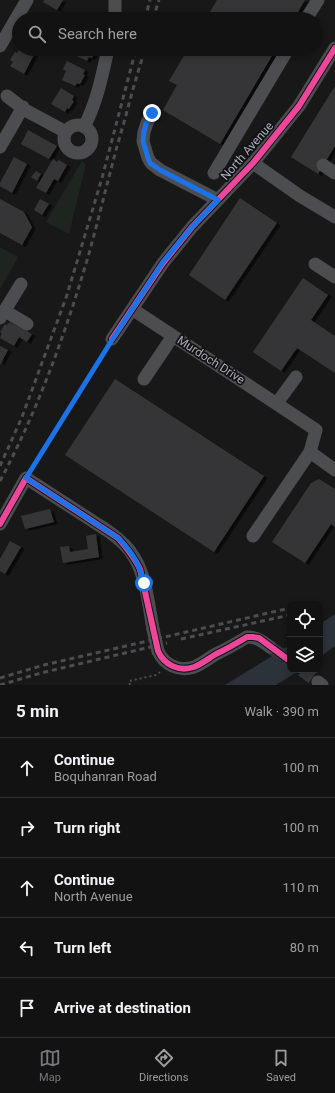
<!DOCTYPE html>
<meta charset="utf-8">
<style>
body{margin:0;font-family:Roboto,sans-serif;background:#1b1b1b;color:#f1f3f6}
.controls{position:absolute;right:12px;bottom:12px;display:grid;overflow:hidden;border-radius:8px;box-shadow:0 2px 6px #0003}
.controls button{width:36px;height:36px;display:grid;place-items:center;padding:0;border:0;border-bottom:1px solid #313232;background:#121212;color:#f1f3f6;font:20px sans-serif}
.stop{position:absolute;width:12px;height:12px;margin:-9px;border:3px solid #1a73e8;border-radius:50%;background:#fff}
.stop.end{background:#1a73e8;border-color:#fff;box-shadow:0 1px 4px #0008}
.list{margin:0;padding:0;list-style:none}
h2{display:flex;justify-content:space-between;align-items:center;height:52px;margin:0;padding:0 16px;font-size:17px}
h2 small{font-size:13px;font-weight:400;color:#9c9e9f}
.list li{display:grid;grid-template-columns:26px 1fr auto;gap:12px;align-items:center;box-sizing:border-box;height:60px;padding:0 16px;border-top:1px solid #313232}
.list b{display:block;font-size:15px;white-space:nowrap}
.list p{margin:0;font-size:13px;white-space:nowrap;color:#9c9e9f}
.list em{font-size:13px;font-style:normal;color:#9c9e9f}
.icon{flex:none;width:22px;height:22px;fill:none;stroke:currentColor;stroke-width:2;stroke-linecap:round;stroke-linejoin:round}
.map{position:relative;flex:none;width:335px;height:685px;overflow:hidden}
.search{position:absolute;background:#121212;box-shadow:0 2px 6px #0003;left:12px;right:12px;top:12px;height:44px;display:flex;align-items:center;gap:10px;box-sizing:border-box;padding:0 14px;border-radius:22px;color:#9c9e9f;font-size:15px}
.sheet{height:352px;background:#121212}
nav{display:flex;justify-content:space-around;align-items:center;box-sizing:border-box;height:56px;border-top:1px solid #313232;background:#121212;font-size:11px;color:#9c9e9f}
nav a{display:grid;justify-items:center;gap:2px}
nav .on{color:#767981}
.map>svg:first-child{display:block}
.green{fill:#1e251f}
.water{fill:#2b323a}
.building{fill:#363637;filter:url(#shadow)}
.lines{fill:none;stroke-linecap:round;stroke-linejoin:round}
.minor-tunnel{stroke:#353638;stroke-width:13;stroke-dasharray:13 6;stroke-linecap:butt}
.path{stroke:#4e4f53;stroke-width:2;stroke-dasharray:2 3;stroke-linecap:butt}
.minor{stroke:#4c4d51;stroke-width:13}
.rail{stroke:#4c4d50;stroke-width:3;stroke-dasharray:5 4;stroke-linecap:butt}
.minor-bridge{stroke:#4c4d51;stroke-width:13}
.cycleway-casing{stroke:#121214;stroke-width:8}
.cycleway{stroke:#ed469a;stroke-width:6}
.route{stroke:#1a73e8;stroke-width:5}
.labels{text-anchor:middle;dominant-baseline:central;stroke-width:3.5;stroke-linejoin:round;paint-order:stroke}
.street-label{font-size:12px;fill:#a9adb9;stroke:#121214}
</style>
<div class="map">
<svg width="335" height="685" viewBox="0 0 335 685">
<defs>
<filter id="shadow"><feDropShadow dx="3.5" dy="2" stdDeviation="0" flood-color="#0009"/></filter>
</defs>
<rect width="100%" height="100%" fill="#181818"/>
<path class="green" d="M82,161L86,164L69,234L46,222Z
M0,247L18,257L0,289Z"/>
<path class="water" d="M335,614V646L320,657V624Z
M290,645V670H300L276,685H225Z"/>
<path class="building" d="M44,0H63L57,10L43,2Z
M217,0H305L294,19H206Z
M41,12L54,19H34L37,15L39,16Z
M20,49H37L24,74L10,66L13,62L10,60L15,52L17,53Z
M76,49H94L96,50L92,58L89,57L87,61L73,54Z
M188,49H276L220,144L163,110L177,85L169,81Z
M67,61L85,70L83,74L85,75L80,84L77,83L75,86L62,80L66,71L63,69Z
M335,86V146L318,174L291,157Z
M61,88L74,96L72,100L74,101L69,109L67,108L65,112L51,104Z
M28,130L57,146L49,159L21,144Z
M14,157L27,164L12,193L0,186V183Z
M53,159L57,162L59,160L67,165L58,181L54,179L46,193L36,188Z
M36,171L41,174L37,181L31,177Z
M240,198L277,223L225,300L189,275Z
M0,199L24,212L32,227L22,245L0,233Z
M40,199L49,204L42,215L34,210Z
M303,278L328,295L311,320L335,336V373L297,348L281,371L253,352Z
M10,322L32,334L27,342L19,337L14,346L0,338L2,333L0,332L5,324L7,325Z
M0,346L8,350L0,365Z
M115,379L264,476L214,552L65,455Z
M319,479L335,489V527L331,524L305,563L272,542L311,483Z
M50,509L54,522L25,529L21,516Z
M96,534L99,557L63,563L60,547L69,546L70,552L88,549L86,536Z
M10,541L21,547L5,574L0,571V559Z"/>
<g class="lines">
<path class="minor-tunnel" d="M270,647L290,661
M302,670L318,682"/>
<path class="path" d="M33,468L106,349
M130,685L129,681L156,675L160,672"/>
<path class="minor" d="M115,19V0
M306,19L318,0
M0,46L27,0
M7,96L25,110L66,132
M152,113L147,123L144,132L143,141L148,158L151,163L160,170L218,200
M64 139a14 14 0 1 1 28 0a14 14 0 1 1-28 0Z
M84,127C97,102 102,76 108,49
M0,147L23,107
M253,163L300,196L335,217
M323,165L335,173
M214,173L288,49
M315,264L335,277
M132,309L289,412L316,430L310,452L253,536
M5,311L27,324
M0,318L21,284
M112,339L163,263L192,227L253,163L299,106L335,48
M144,379L173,336
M277,403L296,377
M310,452L335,470
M0,524L26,478L108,531C118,538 128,546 134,557C146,576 149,607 153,629
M158,651C164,665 179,672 194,667C202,664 209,658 216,654C227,649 237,643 247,637C257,637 262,641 270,647
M318,682L322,685"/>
<path class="rail" d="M145,19L150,0
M153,19L159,0
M0,466L22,417L67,295L102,178L136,49
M0,481C39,408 67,329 90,250C102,206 112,162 125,119C131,95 138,72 145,49
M305,604H306
M181,639L290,615
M0,678L44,665L290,608
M0,685L41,673L167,643"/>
<path class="minor-bridge" d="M153,629L158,651"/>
<defs>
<path id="cycleway" d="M112,339L163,263L192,227L253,163L299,106L335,48
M0,524L26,478L118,538C127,548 134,557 140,569L158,651C164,665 179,672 194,667C202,664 209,658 216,654C227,649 237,643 247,637H253L259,638L290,661"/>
</defs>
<use href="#cycleway" class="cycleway-casing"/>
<use href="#cycleway" class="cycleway"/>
</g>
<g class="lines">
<path class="route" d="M144,583C138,562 133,553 118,538L26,478L112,340L163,262L192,227L218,200L160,170L150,163L148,158L143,141L144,132L146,124L152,113"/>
</g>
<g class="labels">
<g class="street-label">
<text transform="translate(247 151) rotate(-49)">North Avenue</text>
<text transform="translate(211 360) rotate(33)">Murdoch Drive</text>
</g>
</g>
</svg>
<div class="controls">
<button><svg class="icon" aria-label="locate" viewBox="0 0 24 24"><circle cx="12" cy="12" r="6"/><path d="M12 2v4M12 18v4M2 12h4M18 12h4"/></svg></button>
<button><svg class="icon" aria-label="layers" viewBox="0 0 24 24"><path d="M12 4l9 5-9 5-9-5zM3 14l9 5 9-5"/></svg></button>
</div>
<div class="stop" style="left:144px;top:583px"></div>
<div class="stop end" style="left:152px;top:113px"></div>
<div class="search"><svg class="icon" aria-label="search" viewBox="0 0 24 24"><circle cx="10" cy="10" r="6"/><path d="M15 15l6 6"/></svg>Search here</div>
</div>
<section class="sheet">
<h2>5 min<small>Walk · 390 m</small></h2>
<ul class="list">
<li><svg class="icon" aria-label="ahead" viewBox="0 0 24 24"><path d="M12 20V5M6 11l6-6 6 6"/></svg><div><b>Continue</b><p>Boquhanran Road</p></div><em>100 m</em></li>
<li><svg class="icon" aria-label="right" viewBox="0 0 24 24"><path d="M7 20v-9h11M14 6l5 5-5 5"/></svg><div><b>Turn right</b></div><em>100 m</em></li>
<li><svg class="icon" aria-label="ahead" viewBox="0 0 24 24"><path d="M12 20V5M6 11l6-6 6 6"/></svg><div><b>Continue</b><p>North Avenue</p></div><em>110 m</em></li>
<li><svg class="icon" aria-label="left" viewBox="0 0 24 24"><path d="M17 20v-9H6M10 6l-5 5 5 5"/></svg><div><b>Turn left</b></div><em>80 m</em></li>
<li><svg class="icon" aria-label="arrive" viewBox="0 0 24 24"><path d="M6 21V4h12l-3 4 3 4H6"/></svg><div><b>Arrive at destination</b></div></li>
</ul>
</section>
<nav>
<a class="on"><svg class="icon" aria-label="map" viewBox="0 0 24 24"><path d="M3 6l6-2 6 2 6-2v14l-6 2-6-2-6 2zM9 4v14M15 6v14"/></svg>Map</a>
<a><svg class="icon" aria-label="directions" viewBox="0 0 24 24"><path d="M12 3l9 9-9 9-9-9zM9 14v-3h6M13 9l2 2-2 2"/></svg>Directions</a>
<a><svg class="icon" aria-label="saved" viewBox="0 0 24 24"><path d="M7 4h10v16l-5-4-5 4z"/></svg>Saved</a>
</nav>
